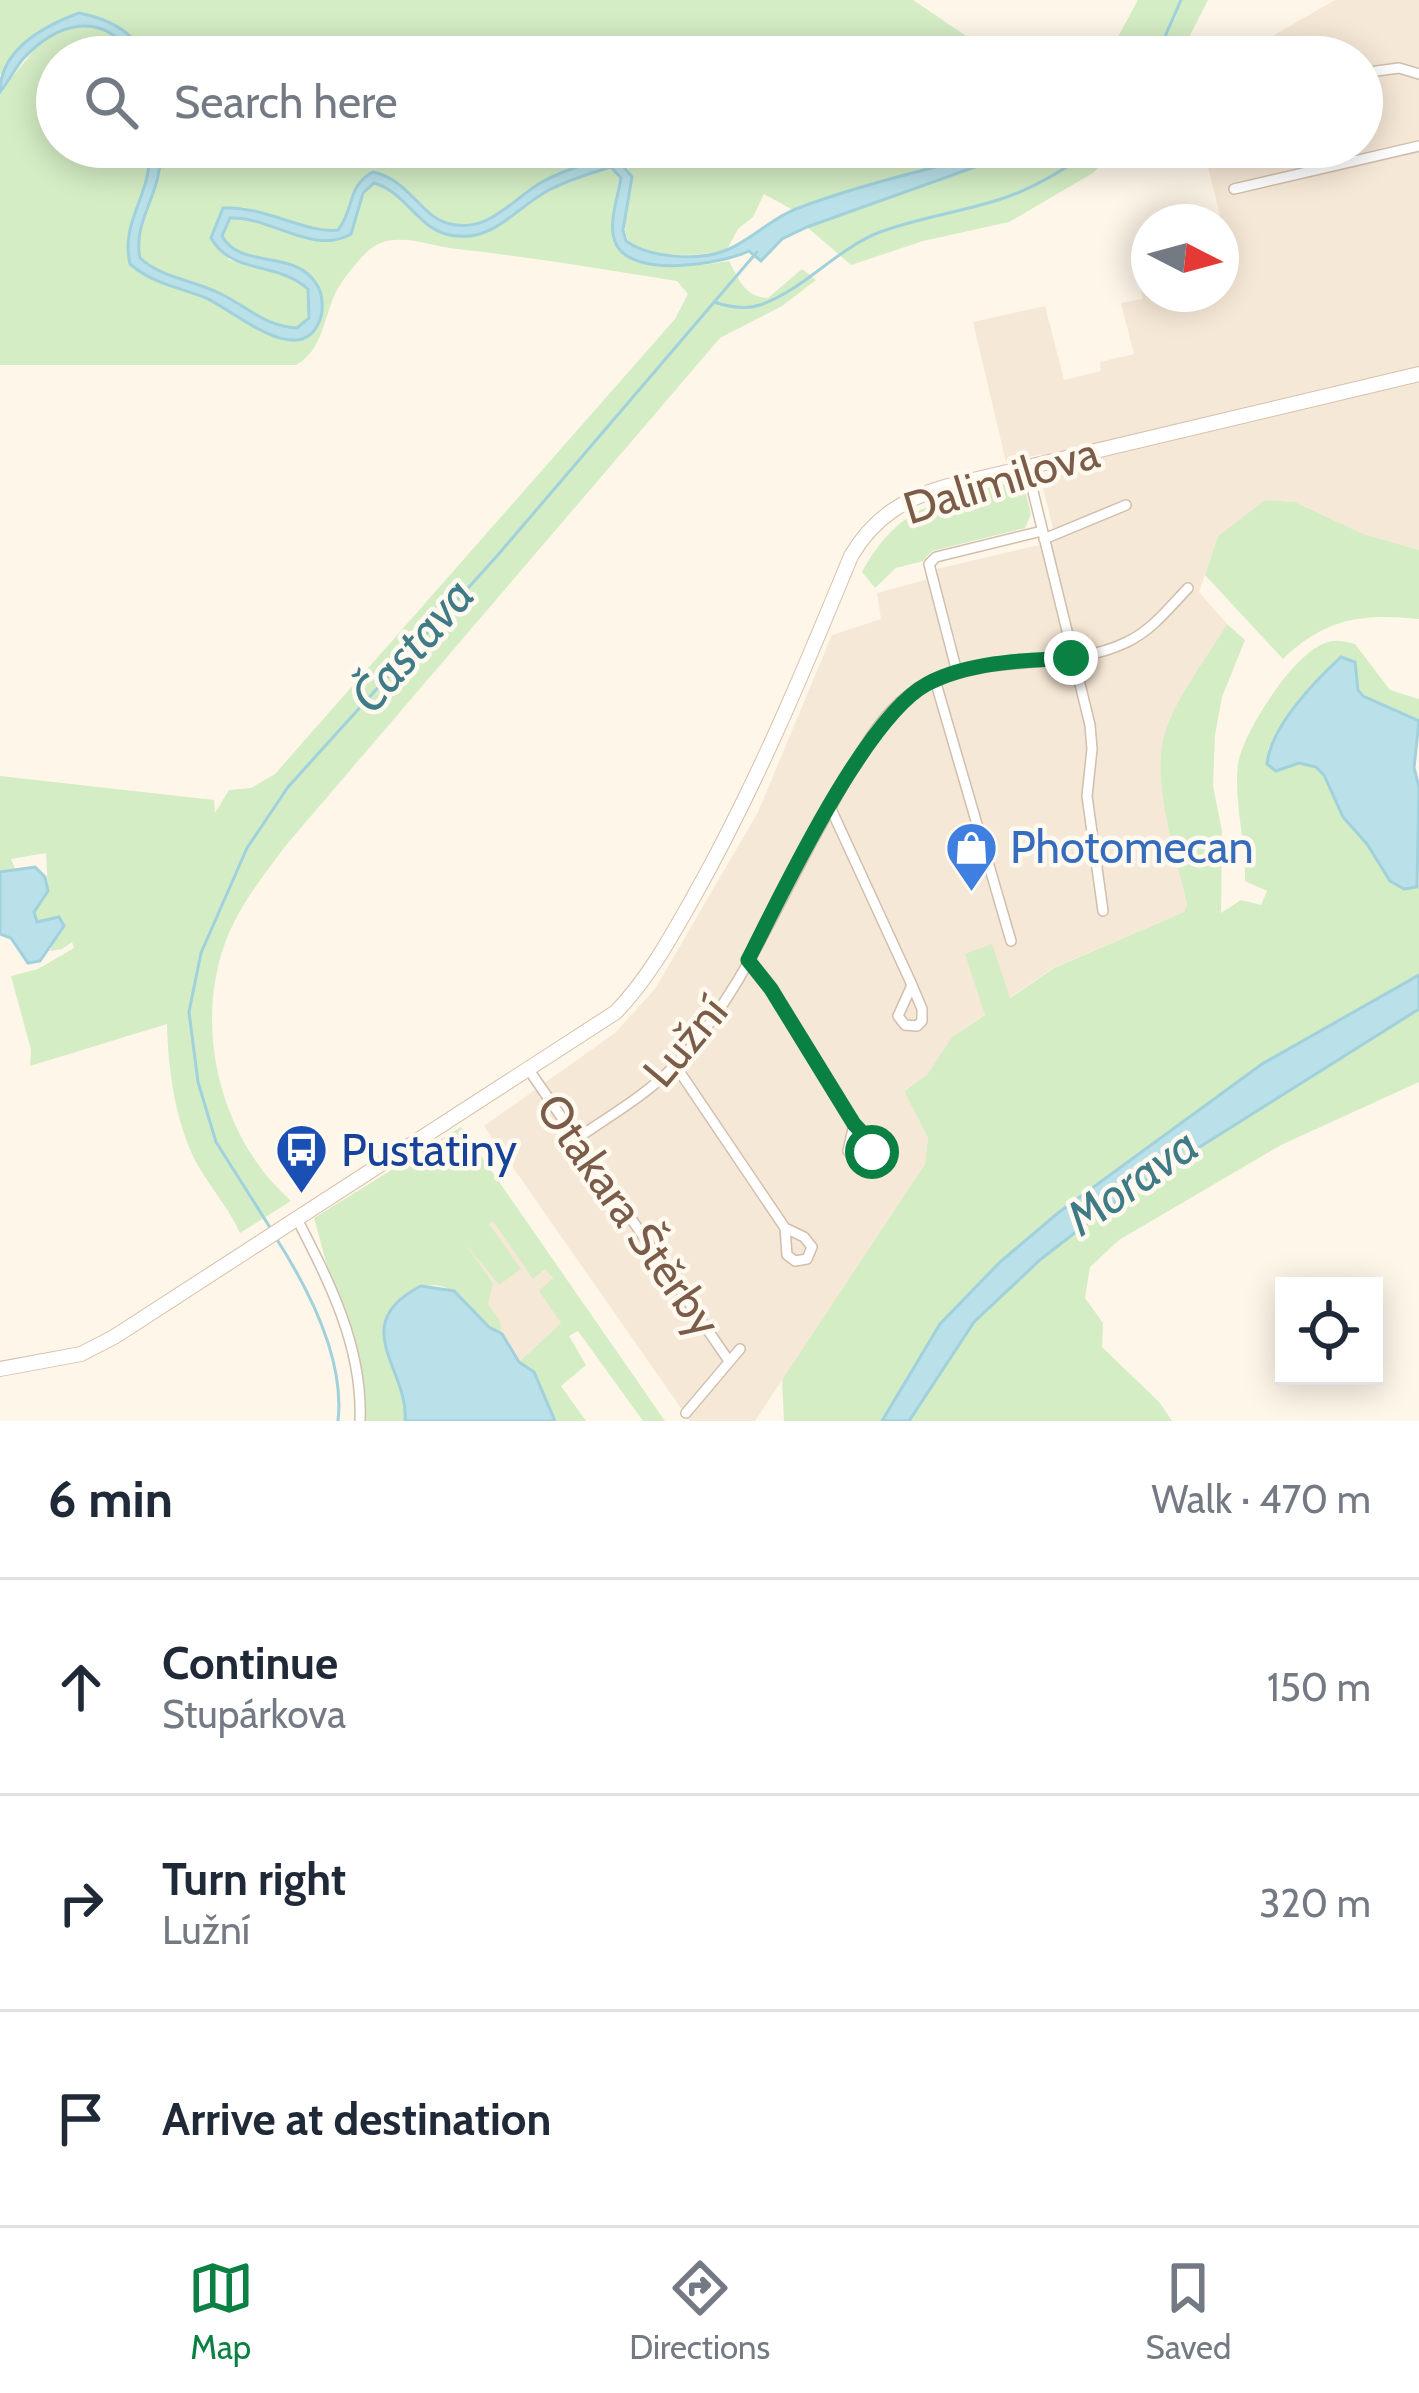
<!DOCTYPE html>
<meta charset="utf-8">
<style>
body{margin:0;font-family:Cabin,sans-serif;background:#f2f2f3;color:#1f2937}
.controls{position:absolute;right:36px;bottom:36px;display:grid;overflow:hidden;border-radius:0px;box-shadow:0 6px 30px #0003}
.controls button{width:108px;height:108px;display:grid;place-items:center;padding:0;border:0;border-bottom:3px solid #e0e1e3;background:#fff;color:#1f2937;font:60px sans-serif}
.compass{position:absolute;left:1131px;top:204px;width:108px;height:108px;border-radius:50%;background:#fff;box-shadow:0 6px 30px #0003;rotate:96deg}
.stop{position:absolute;width:36px;height:36px;margin:-27px;border:9px solid #0b8043;border-radius:50%;background:#fff}
.stop.end{background:#0b8043;border-color:#fff;box-shadow:0 3px 12px #0008}
.list{margin:0;padding:0;list-style:none}
h2{display:flex;justify-content:space-between;align-items:center;height:156px;margin:0;padding:0 48px;font-size:51px}
h2 small{font-size:39px;font-weight:400;color:#747a83}
.list li{display:grid;grid-template-columns:78px 1fr auto;gap:36px;align-items:center;box-sizing:border-box;height:216px;padding:0 48px;border-top:3px solid #e0e1e3}
.list b{display:block;font-size:45px;white-space:nowrap}
.list p{margin:0;font-size:39px;white-space:nowrap;color:#747a83}
.list em{font-size:39px;font-style:normal;color:#747a83}
.icon{flex:none;width:66px;height:66px;fill:none;stroke:currentColor;stroke-width:2;stroke-linecap:round;stroke-linejoin:round}
.map{position:relative;flex:none;width:1419px;height:1421px;overflow:hidden}
.search{position:absolute;background:#fff;box-shadow:0 6px 30px #0003;left:36px;right:36px;top:36px;height:132px;display:flex;align-items:center;gap:30px;box-sizing:border-box;padding:0 42px;border-radius:66px;color:#747a83;font-size:45px}
.sheet{height:804px;background:#fff}
nav{display:flex;justify-content:space-around;align-items:center;box-sizing:border-box;height:168px;border-top:3px solid #e0e1e3;background:#fff;font-size:33px;color:#747a83}
nav a{display:grid;justify-items:center;gap:6px}
nav .on{color:#0b8043}
.map>svg:first-child{display:block}
.residential{fill:#f6e8d6}
.green{fill:#d4edc5}
.water{fill:#bae1e9;stroke:#a0d1dc;stroke-width:3}
.lines{fill:none;stroke-linecap:round;stroke-linejoin:round}
.stream{stroke:#a0d1dc;stroke-width:3}
.minor-casing{stroke:#d1beac;stroke-width:12}
.secondary-casing{stroke:#d7c0ac;stroke-width:16}
.minor{stroke:#fff;stroke-width:9}
.secondary{stroke:#fff;stroke-width:14}
.route{stroke:#0b8043;stroke-width:15}
.labels{text-anchor:middle;dominant-baseline:central;stroke-width:9;stroke-linejoin:round;paint-order:stroke}
.street-label{font-size:45px;fill:#7a5c49;stroke:#fff9f0}
.shop-label{font-size:45px;fill:#366cbe;stroke:#fff9f0;text-anchor:start}
.transit-label{font-size:45px;fill:#164399;stroke:#fff9f0;text-anchor:start}
.water-label{font-size:48px;font-style:italic;fill:#3f7a87;stroke:#fff9f0}
</style>
<div class="map">
<svg width="1419" height="1421" viewBox="0 0 1419 1421">
<rect width="100%" height="100%" fill="#fef6e8"/>
<path class="residential" d="M1335,0H1419V550L1363,534L1295,502L1265,500L1218,536L1199,592L1227,624L1172,716L1162,752V786L1187,906L1184,912L1053,968L952,1037L927,1076L904,1090L928,1138L925,1164L755,1421H690L484,1126L615,1033L655,989L758,812L832,635L881,619L877,593L925,580L932,570L1056,541L1043,488L1050,474L1042,454L1006,462L973,322L1045,306L1064,380L1101,371L1100,362L1134,354L1121,303L1143,299L1140,285L1149,283V294H1221V267L1232,263L1203,147H1362V57H1236Z
M493,1220L533,1278L546,1268L553,1279L561,1323L519,1362L487,1304L464,1242Z"/>
<path class="green" d="M0,0H913L997,57H146L111,22L79,13L12,55L0,75Z
M1138,0H1208L1179,57H1107Z
M80,23C103,28 121,37 134,57H57V147H150C152,195 120,220 130,264L220,305L267,334L298,339L322,310C318,238 244,277 222,236L229,218L255,220L341,240C351,224 362,191 374,183L388,188L423,221L452,236L549,190L611,167L621,178L615,206L616,246L703,265L729,261C739,280 745,297 768,298L802,269L816,280L782,306L720,338L287,844C263,876 237,908 224,946C194,1033 222,1140 291,1201L240,1233C230,1210 213,1191 200,1169C176,1128 168,1071 167,1024L30,1066L31,1050L11,976L38,969L74,948L72,942L62,949L50,951L56,936L38,923L34,912L48,891L46,853L11,859L16,871L0,872V776L214,800L215,813L229,790L251,788L275,774L675,319L688,294L677,281C603,269 531,257 457,249C435,247 417,238 394,240C380,241 371,247 362,257C352,268 342,280 335,294C324,318 322,351 296,365H0V92L35,49L54,34Z
M161,147H991L973,157L793,210L764,194L753,217L738,229L726,251C694,256 660,258 630,245C616,219 637,193 628,167L596,160L568,171L544,181L498,215L470,226L442,222L383,175L350,200L346,219L338,230L324,232L243,207L214,225L229,260L288,273L308,289L309,318L297,328C264,326 247,306 219,293C193,280 162,278 140,258C132,220 163,186 161,147Z
M1013,147H1118L1093,173L1009,222L923,241L851,265L807,227L977,166Z
M1012,482L1025,490L1031,514L1025,528L932,551L923,561L896,568L875,588L862,572C899,504 942,499 1012,482Z
M1265,500L1295,502L1363,534L1419,550V619C1363,613 1325,618 1283,659L1205,575L1218,536Z
M1227,624L1245,640L1222,697L1215,735L1213,786L1222,831L1221,913L1241,900L1261,905L1267,891L1245,881C1246,842 1232,794 1239,759C1247,727 1295,651 1328,642C1337,639 1346,642 1355,644L1390,690L1419,699V721C1398,706 1363,709 1356,680L1324,673L1268,749L1316,766L1324,775L1352,829L1416,887L1419,884V975L1262,1064L1058,1213L1000,1262L940,1324L882,1421H784L782,1380L925,1164L928,1138L904,1091L927,1075L952,1037L985,1015L965,954L992,944L1010,998L1054,968L1184,912L1187,905C1177,855 1149,779 1166,730C1179,693 1207,658 1227,624Z
M1419,1009V1082L1281,1145L1119,1240L1090,1267L1085,1298L1103,1323L1102,1347L1160,1403L1172,1421H909L974,1322L1041,1259L1125,1194Z
M461,1127L665,1421H643L578,1331L569,1336L586,1365L561,1386L586,1421H555L534,1373L519,1362L561,1323L539,1291L553,1278L545,1269L533,1279L493,1221L489,1224L521,1269L499,1285L464,1242L493,1283L488,1304L500,1321L502,1334C480,1322 469,1296 444,1287C431,1283 420,1286 409,1294C353,1333 409,1374 405,1421H364V1401L314,1218Z"/>
<path class="water" d="M79,13C109,19 131,30 146,57H134C102,9 57,22 22,60C14,70 8,82 0,92C0,50 44,26 79,13Z
M150,147H161C163,194 132,220 140,258C162,278 193,280 219,293C247,306 263,326 297,328L309,318L308,289C277,261 232,275 211,238L223,208C266,206 306,234 338,230C354,211 347,185 373,172C410,180 420,217 450,224C490,233 512,199 542,182C564,170 590,162 614,155L632,177L623,230L626,241C649,258 698,261 724,251C749,242 770,219 796,209C853,187 914,173 973,157L991,147H1013L978,166L807,227L782,239L761,261L749,251C722,264 633,279 616,244C607,225 618,198 621,178L611,167C591,173 568,180 549,190C516,207 493,244 450,235C418,229 406,192 374,183L363,193L351,234C314,256 270,216 230,218L222,236C240,270 296,248 317,285C323,294 324,312 319,322C299,370 232,309 206,298C179,287 153,284 130,264C120,220 152,196 150,147Z
M1341,657L1355,662L1358,690L1363,696L1419,721L1414,768L1419,787L1417,887L1404,889L1390,881L1367,844L1343,817L1324,775L1316,767L1299,763L1276,771L1267,764C1271,726 1313,683 1341,657Z
M35,867L45,877L48,891L34,912L37,922L59,917L64,926L40,961L28,963L11,938L0,934V872Z
M1419,975V1009L1125,1194L1041,1259L974,1322L909,1421H882L940,1324L1000,1262L1058,1213L1262,1064Z
M421,1286L454,1291L489,1327L502,1334L519,1362L534,1372L555,1421H405C410,1370 345,1325 421,1286Z"/>
<g class="lines">
<path class="stream" d="M1156,57L1181,0
M714,302C729,307 745,310 760,305C804,290 836,249 880,232C918,218 960,212 998,200C1034,189 1066,168 1097,147
M271,1229L216,1142L198,1082L189,1012L201,953L247,848L288,787L497,556L757,252
M276,1238C308,1288 345,1360 338,1421"/>
<defs>
<path id="minor" d="M1362,73L1399,68L1419,74
M1234,189L1419,146
M1027,467L1090,725L1092,749L1087,796L1103,911
M1044,539L1126,505
M957,672L929,564L936,557L1042,531
M935,680L1011,941
M831,809L912,985L922,1009V1021L917,1026L905,1025L898,1016L912,985
M748,960L771,989L854,1124L870,1141L871,1152L860,1160L848,1151L854,1124
M675,1065L785,1228L804,1237L812,1247L807,1259L795,1261L787,1255L785,1228
M529,1070L729,1361
M576,1139C611,1115 650,1093 678,1062C742,993 779,899 825,818C846,782 863,740 893,709C954,644 1053,678 1127,642C1152,630 1169,608 1188,588
M296,1217C329,1281 363,1347 360,1421
M686,1413L740,1349"/>
<path id="secondary" d="M0,1369L81,1354L114,1337L616,1012C648,979 671,937 693,898C755,788 803,673 851,556C874,517 905,498 948,486L1419,374"/>
</defs>
<use href="#minor" class="minor-casing"/>
<use href="#secondary" class="secondary-casing"/>
<use href="#minor" class="minor"/>
<use href="#secondary" class="secondary"/>
</g>
<g class="lines">
<path class="route" d="M872,1152L870,1141L854,1124L771,989L748,960C782,893 865,717 927,684C968,662 1025,660 1071,658"/>
</g>
<defs>
<symbol id="shop-pin" viewBox="-11 -11 22 30"><path d="M0 17L-7.5 6A9.5 9.5 0 1 1 7.5 6Z" fill="#3f7fe0" stroke="#fff9f0"/><path d="M-5-2.5h2.3a2.7 3.5 0 0 1 5.4 0H5L5.5 6h-11ZM-1.5-2.5h3a1.5 2.3 0 0 0-3 0Z" fill="#fff"/></symbol>
<symbol id="bus-pin" viewBox="-11 -11 22 30"><path d="M0 17L-7.5 6A9.5 9.5 0 1 1 7.5 6Z" fill="#1a4fb4" stroke="#fff9f0"/><path d="M-5-6H5V4H4V6H2V4H-2V6H-4V4H-5ZM-3.5-4V0h7V-4ZM-3.5 1.2v1.5H-2V1.2ZM2 1.2v1.5H3.5V1.2Z" fill="#fff"/></symbol>
</defs>
<g fill-rule="evenodd">
<use href="#shop-pin" x="942" y="818" width="59" height="81"/>
<use href="#bus-pin" x="272" y="1120" width="59" height="81"/>
</g>
<g class="labels">
<g class="street-label">
<text transform="translate(1001 480) rotate(-17)">Dalimilova</text>
<text transform="translate(685 1041) rotate(-50)">Lužní</text>
<text transform="translate(629 1215) rotate(55)">Otakara Štěrby</text>
</g>
<g class="shop-label">
<text x="1010" y="847">Photomecan</text>
</g>
<g class="transit-label">
<text x="341" y="1150">Pustatiny</text>
</g>
<g class="water-label">
<text transform="translate(412 645) rotate(-49)">Častava</text>
<text transform="translate(1132 1181) rotate(-35)">Morava</text>
</g>
</g>
</svg>
<div class="controls">
<button><svg class="icon" aria-label="locate" viewBox="0 0 24 24"><circle cx="12" cy="12" r="6"/><path d="M12 2v4M12 18v4M2 12h4M18 12h4"/></svg></button>
</div>
<svg class="compass" viewBox="-18 -18 36 36"><path d="M0-13l5 13h-10z" fill="#e53935"/><path d="M0 13l5-13h-10z" fill="#747a83"/></svg>
<div class="stop" style="left:872px;top:1152px"></div>
<div class="stop end" style="left:1071px;top:658px"></div>
<div class="search"><svg class="icon" aria-label="search" viewBox="0 0 24 24"><circle cx="10" cy="10" r="6"/><path d="M15 15l6 6"/></svg>Search here</div>
</div>
<section class="sheet">
<h2>6 min<small>Walk · 470 m</small></h2>
<ul class="list">
<li><svg class="icon" aria-label="ahead" viewBox="0 0 24 24"><path d="M12 20V5M6 11l6-6 6 6"/></svg><div><b>Continue</b><p>Stupárkova</p></div><em>150 m</em></li>
<li><svg class="icon" aria-label="right" viewBox="0 0 24 24"><path d="M7 20v-9h11M14 6l5 5-5 5"/></svg><div><b>Turn right</b><p>Lužní</p></div><em>320 m</em></li>
<li><svg class="icon" aria-label="arrive" viewBox="0 0 24 24"><path d="M6 21V4h12l-3 4 3 4H6"/></svg><div><b>Arrive at destination</b></div></li>
</ul>
</section>
<nav>
<a class="on"><svg class="icon" aria-label="map" viewBox="0 0 24 24"><path d="M3 6l6-2 6 2 6-2v14l-6 2-6-2-6 2zM9 4v14M15 6v14"/></svg>Map</a>
<a><svg class="icon" aria-label="directions" viewBox="0 0 24 24"><path d="M12 3l9 9-9 9-9-9zM9 14v-3h6M13 9l2 2-2 2"/></svg>Directions</a>
<a><svg class="icon" aria-label="saved" viewBox="0 0 24 24"><path d="M7 4h10v16l-5-4-5 4z"/></svg>Saved</a>
</nav>
